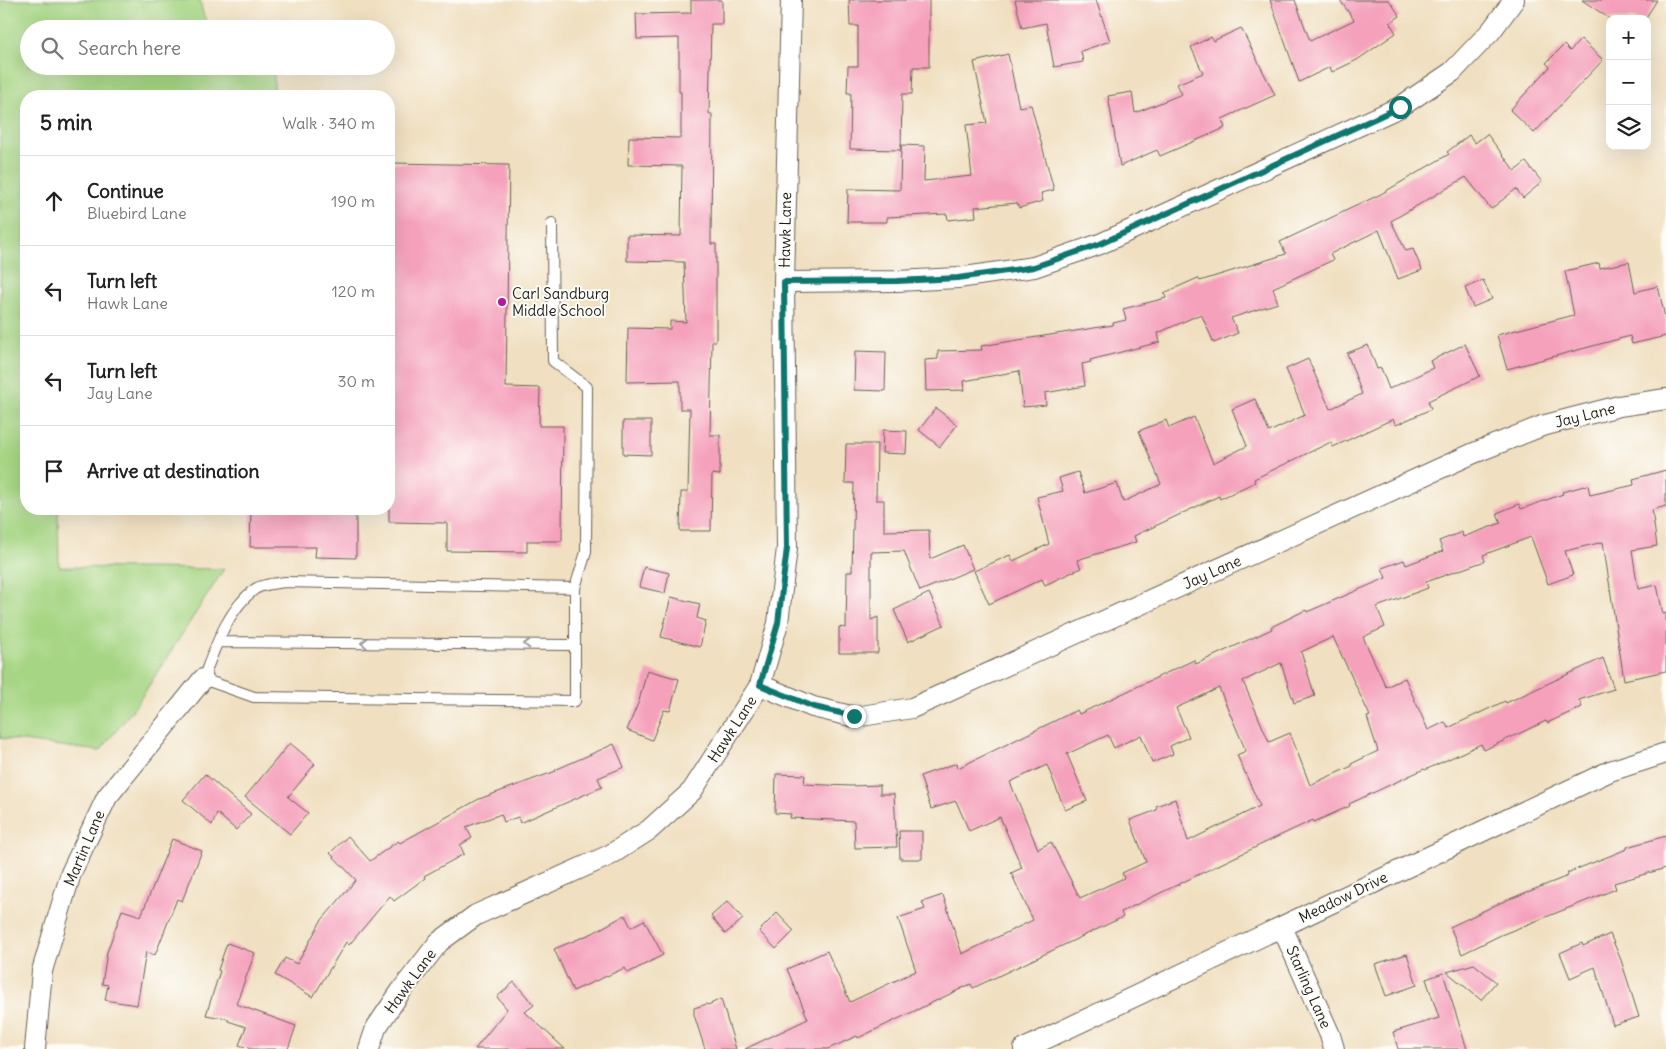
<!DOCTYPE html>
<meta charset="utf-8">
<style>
body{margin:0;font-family:Delius,sans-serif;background:#f2f2f2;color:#222}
.controls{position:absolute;right:15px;top:15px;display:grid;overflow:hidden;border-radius:10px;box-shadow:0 5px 20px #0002}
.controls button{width:45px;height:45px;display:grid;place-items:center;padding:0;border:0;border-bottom:1px solid #e0e0e0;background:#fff;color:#222;font:25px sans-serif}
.stop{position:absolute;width:15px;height:15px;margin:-11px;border:4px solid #0f766e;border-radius:50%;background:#fff}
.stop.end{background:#0f766e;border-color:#fff;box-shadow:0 1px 5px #0008}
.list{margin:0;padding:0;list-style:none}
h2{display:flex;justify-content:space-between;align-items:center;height:65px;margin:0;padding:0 20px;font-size:21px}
h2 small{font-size:16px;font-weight:400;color:#767676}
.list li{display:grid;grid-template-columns:32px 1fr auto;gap:15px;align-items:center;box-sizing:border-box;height:90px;padding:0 20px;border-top:1px solid #e0e0e0}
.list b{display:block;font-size:19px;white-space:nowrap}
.list p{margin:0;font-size:16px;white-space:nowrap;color:#767676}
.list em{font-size:16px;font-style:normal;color:#767676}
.icon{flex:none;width:28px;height:28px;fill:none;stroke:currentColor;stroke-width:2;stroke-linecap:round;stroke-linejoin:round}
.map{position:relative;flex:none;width:1666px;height:1049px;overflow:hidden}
.search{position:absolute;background:#fff;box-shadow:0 5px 20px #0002;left:20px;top:20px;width:375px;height:55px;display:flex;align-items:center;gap:12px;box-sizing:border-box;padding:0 18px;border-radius:28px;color:#767676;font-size:19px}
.panel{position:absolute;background:#fff;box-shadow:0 5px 20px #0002;left:20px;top:90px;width:375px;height:425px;border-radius:20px}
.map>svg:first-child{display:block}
.green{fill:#a6d583;stroke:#617850}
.building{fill:#f5a1bc;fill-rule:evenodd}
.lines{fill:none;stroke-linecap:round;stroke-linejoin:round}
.lane-casing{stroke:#666055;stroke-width:12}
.street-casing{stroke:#666055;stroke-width:22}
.lane{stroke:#fff;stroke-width:10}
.street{stroke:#fff;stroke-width:20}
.oneway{stroke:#999}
.route{stroke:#0f766e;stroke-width:6}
.poi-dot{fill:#b5179e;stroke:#fdfcf7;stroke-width:2}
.labels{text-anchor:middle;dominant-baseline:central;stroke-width:4;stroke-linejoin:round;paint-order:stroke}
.street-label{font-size:15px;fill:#1c1c1c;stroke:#fdfcf7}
.poi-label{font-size:15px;fill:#1c1c1c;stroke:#fdfcf7;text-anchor:start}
</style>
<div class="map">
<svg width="1666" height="1049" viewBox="0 0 1666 1049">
<rect width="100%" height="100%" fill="#fdfcf7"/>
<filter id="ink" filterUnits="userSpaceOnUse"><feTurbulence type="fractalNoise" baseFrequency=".02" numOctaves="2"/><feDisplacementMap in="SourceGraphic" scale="10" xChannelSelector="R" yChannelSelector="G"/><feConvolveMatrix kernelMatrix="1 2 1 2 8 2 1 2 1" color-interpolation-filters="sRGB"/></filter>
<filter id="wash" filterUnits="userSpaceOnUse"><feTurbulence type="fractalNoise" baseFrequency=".0096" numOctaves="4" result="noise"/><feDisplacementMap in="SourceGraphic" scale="20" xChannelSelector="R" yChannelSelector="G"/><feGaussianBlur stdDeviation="1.12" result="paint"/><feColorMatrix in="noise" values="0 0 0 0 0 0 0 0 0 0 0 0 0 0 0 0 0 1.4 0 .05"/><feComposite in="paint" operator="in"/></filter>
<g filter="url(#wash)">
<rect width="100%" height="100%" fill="#f0dfc0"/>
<path class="green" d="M0,0H200L203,14L210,29H29V66H274V96H26V509H58L59,567L224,569L135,707L100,751L0,738Z"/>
<g id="blocks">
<path class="building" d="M691,0H722V24H711L709,114H712L711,244H716V341H712L710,435H720V475L712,474L711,531H680L681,492H688L690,409H680V381L627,382L628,328L670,329V321L686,322L684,262L627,261V235L681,236L682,166L628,165L629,137L681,138V92H679V38L637,39L636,14L691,13Z
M849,0H929V67H913L912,94H902L901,150L850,149L851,93H847L848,66H858V26H850Z
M1015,0H1096L1110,41L1081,51L1083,62L1054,67L1046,23L1022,28Z
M1270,0H1295L1310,41L1354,20L1340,0H1389L1400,16L1390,23L1396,33L1357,60L1332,72L1330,67L1299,82Z
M1582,0H1657L1645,19H1610Z
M1241,28L1275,95L1222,119L1225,128L1160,156L1157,150L1120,166L1108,96L1132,92L1135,113L1182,94L1177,84L1203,73L1191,47L1211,37L1213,41Z
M1581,39L1603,60L1534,133L1510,110L1550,67L1546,63L1564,45L1570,51Z
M1008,54L1019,107L1031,105L1054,190L1041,193L1043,201L1019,208L1017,203L975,207L976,217L948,220L947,214L887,217V222H847L848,189L900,190L901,145L925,146L924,181L972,176L966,125L987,123L974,62Z
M1487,134L1515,171L1526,162L1542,182L1523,198L1516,189L1491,209L1466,177L1391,221L1406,251L1413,249L1422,270L1398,279L1379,230L1330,254L1333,260L1273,288L1278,303L1231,318L1238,333L1214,343L1201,314L1158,333L1160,342L1090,360L1091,362L1082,364L1085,386L1045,393L1046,405L1023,407L1019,371L964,381L965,390L926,391L925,360L938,359V351L982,350L981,346L1113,325V323L1126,320L1123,309L1166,298L1164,293L1198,278L1200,281L1286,254L1280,242L1381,194L1449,154L1447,152L1469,135L1475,143Z
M389,163L509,165L506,387L540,388L539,426H563L562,541H527V552L447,551V523L389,522Z
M1629,262L1635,292L1658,286L1666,322V336L1632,344L1630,336L1507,369L1497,335L1574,315L1565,271L1599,263L1600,268Z
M1483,280L1492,299L1473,307L1465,288Z
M1465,344L1480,376L1428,401L1431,409L1396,425L1393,419L1333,447L1331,442L1254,479L1255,482L1220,499L1219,496L1134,536L1136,542L1077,560L1081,568L1045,585L1042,579L989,604L974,571L1010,555L1013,561L1049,544L1037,497L1063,491L1059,478L1078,472L1085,493L1117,483L1123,502L1161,484L1139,431L1166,420L1169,428L1194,417L1213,463L1247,446L1232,409L1255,399L1269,432L1305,415L1286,369L1308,359L1330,409L1362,394L1347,353L1368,345L1377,369L1381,368L1389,389L1433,368L1430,361Z
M855,351L886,352L885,391L854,390Z
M936,408L957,425L940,447L919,430Z
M623,421H651V455L623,454Z
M883,430L907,431L906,454L882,453Z
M846,444H877L876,500H884V531L929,530L930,559L963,545L973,569L920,591L904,551L871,552V620L878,617V653H839V627L846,628L847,572H852L854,483H845Z
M1666,470V506L1652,510L1657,546L1632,550L1638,589L1657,585L1663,614L1666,613V671L1624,680L1603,542L1565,551L1573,575L1548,584L1531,537L1483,555L1485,561L1426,582L1428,588L1377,607L1385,627L1363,637L1386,687L1405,678L1428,730L1445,722L1448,728L1505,701L1506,703L1603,658L1614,689L1579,700L1582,707L1547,723L1546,721L1484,750L1481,744L1425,770L1424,769L1349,804L1350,806L1314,822L1313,820L1235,857L1121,912L1123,917L973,988L971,984L858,1038L857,1036L828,1049H745L808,1019L787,969L827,951L850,1002L916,971L898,918L925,909L922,902L943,895L962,954L1033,920L1011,873L1022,868L1000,817L969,831L956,801L931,809L920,776L957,763L958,768L1077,710L1079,714L1194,660L1196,664L1272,629L1271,627L1306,610L1307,612L1386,578L1382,568L1404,560L1406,565L1443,551L1439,541L1462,532L1463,537L1501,523L1497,513L1519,504L1521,509L1563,494L1562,492L1588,485L1590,495L1634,485L1633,479ZM1333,637L1370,716L1367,717L1378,751L1351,764L1352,766L1310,785L1290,733L1269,742L1243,681L1281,663L1294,703L1315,696L1301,652ZM1219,688L1246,751L1237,755L1260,806L1188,841L1175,799L1156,806L1157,810L1130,820L1146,862L1122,873L1124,878L1080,898L1051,842L1038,849L1010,782L1047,765L1065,810L1087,801L1067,754L1108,735L1114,748L1141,735L1152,763L1173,754L1170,746L1189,737L1176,708Z
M251,509H356V558L315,557L316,547H250Z
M644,567L669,573L665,593L639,587Z
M929,593L944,625L908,642L894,610Z
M671,597L700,604L697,618L706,621L700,647L661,637Z
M647,670L679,679L670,711L664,710L652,740L627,730L639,701Z
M290,743L315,764L288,797L308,813L290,834L245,797Z
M614,744L624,767L598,778L602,787L520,823L518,817L504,822L501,814L466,827L472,838L460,845L464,854L424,876L425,878L394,901L390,896L349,945L346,942L313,997L275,975L285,958L297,964L321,921L356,880L330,853L348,836L370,861L398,841L400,843L479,799L556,771L555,770Z
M205,774L251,814L236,830L217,813L212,825L183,800Z
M776,774L805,775L804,784L850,786L880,785V794H894L897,847L855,848L854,821L790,818L791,814L775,813Z
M899,831H922V859H900Z
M1666,836V868L1614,883L1616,889L1501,935L1462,954L1450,927L1502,902L1568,876L1567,873L1627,849V847Z
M172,839L202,851L182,901L177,899L155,955L146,952L137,1005L105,1000L108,985L102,984L107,952L122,910L141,916Z
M728,901L743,919L725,934L711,916Z
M777,913L794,931L776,949L759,931Z
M625,915L631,927L644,920L663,955L628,973L625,968L573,991L554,949L593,933Z
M1610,934L1621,960L1639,1017L1613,1025L1595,967L1570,978L1560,953L1582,943L1583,946Z
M227,943L255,953L236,1004L296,1026L288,1049H251L239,1045L246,1027L228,1021V1019L206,1015L220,971L218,970Z
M1407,954L1417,985L1386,996L1375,964Z
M1474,964L1496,982L1481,1000L1447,972Z
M1443,973L1467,1049H1398L1393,1032L1439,1018L1426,979Z
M514,982L534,1005L525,1012L565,1049H475L507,1009L497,997Z
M721,999L736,1049H705L694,1015V1008L707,1004L708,1005Z"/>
</g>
</g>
<g filter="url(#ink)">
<use href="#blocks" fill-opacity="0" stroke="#666055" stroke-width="1"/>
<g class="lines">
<defs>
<path id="lane" d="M552,223L553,361L587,387L586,552L575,588
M285,582L575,588V701L254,697L203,679C215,648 227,610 255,589C262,584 277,583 285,582Z
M218,642L575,645"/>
<path id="street" d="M784,282L897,281L958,278L1034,267L1100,244L1400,107L1452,72L1491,31L1514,0
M760,685L813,707L855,717L912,708L1474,453L1542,426L1619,406L1666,399
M1282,927L1330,1035L1334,1049
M35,1049L42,971L71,873L107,797L203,679
M369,1049L376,1028L401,991L439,942L476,915L610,855L649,830L692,791L760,685L778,623L787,548L784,282L791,0
M1024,1049L1542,803L1610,771L1666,753"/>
</defs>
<use href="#lane" class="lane-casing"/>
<use href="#street" class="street-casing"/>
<use href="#lane" class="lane"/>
<use href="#street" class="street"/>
</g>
<defs><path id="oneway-chevron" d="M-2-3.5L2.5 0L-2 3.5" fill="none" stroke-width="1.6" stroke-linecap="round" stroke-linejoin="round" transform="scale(1.25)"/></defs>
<g class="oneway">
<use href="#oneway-chevron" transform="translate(364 643) rotate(-179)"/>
<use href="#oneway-chevron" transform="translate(527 644) rotate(-179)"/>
</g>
</g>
<g class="lines" filter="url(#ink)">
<path class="route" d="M854,716L814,707L760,685L778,623L787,548L784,282L897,281L958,278L1034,267L1100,244L1400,107"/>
</g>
<circle class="poi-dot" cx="502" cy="302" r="5"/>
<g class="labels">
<g class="street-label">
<text transform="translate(785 230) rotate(-89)">Hawk Lane</text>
<text transform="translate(1585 415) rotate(-14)">Jay Lane</text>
<text transform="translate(1212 572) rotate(-24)">Jay Lane</text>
<text transform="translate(732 729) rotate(-57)">Hawk Lane</text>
<text transform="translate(84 848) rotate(-67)">Martin Lane</text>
<text transform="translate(1343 897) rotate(-26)">Meadow Drive</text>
<text transform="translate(410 981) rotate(-54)">Hawk Lane</text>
<text transform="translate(1309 987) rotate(66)">Starling Lane</text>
</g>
<g class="poi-label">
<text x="512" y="293">Carl Sandburg<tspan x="512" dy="17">Middle School</tspan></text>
</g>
</g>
</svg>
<div class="controls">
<button>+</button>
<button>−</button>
<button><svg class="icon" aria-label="layers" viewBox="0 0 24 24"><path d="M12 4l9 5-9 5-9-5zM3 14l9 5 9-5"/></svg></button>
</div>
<div class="stop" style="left:1400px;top:107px"></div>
<div class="stop end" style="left:854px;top:716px"></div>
<div class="search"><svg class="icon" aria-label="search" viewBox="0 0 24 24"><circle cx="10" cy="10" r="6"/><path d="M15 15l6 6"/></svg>Search here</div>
<section class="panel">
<h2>5 min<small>Walk · 340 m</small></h2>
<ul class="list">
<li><svg class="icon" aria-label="ahead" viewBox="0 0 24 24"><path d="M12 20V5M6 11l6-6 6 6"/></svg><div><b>Continue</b><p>Bluebird Lane</p></div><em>190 m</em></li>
<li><svg class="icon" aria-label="left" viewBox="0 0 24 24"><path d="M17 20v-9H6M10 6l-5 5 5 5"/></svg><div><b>Turn left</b><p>Hawk Lane</p></div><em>120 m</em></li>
<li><svg class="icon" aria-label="left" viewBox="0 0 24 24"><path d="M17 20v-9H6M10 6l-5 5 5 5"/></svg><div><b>Turn left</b><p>Jay Lane</p></div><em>30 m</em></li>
<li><svg class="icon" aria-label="arrive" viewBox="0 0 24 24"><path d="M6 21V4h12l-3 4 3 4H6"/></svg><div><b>Arrive at destination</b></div></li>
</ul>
</section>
</div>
